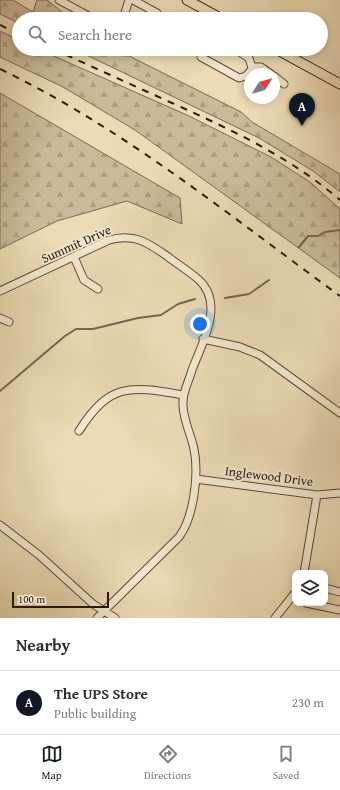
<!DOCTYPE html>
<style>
body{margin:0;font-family:"Gentium Book Plus",serif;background:#f7f7f7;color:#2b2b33}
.controls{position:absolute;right:12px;bottom:12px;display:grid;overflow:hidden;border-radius:8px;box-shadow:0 2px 10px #0003}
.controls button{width:36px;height:36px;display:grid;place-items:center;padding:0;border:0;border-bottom:1px solid #e1e1e2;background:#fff;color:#2b2b33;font:20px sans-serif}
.compass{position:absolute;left:244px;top:68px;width:36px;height:36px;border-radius:50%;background:#fff;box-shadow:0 2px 10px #0003;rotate:53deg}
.scale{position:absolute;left:12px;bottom:10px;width:97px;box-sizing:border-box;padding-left:4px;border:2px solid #2b1a0e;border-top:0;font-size:11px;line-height:14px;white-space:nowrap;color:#2b1a0e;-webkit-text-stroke:3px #f3e8cf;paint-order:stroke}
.you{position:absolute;left:200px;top:324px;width:14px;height:14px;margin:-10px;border:3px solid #fff;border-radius:50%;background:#1a73e8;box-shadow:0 0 0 6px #1a73e833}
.badge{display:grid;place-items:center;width:26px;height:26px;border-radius:50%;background:#111827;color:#fff;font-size:13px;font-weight:700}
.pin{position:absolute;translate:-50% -33px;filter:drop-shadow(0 1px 2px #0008)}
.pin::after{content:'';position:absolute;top:21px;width:14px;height:12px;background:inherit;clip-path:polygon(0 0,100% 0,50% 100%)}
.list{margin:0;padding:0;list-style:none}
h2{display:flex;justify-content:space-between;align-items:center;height:52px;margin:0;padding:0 16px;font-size:17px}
h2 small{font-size:13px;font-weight:400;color:#7c7c81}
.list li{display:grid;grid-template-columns:26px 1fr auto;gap:12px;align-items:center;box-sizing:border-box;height:64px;padding:0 16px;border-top:1px solid #e1e1e2}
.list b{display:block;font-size:15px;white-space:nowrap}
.list p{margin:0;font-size:13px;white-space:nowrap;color:#7c7c81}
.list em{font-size:13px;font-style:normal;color:#7c7c81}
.icon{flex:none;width:22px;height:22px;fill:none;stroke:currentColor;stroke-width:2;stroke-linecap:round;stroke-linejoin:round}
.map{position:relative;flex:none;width:340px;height:618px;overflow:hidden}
.search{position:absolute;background:#fff;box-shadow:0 2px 10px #0003;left:12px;right:12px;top:12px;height:44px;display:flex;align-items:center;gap:10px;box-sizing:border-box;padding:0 14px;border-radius:22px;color:#7c7c81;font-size:15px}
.sheet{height:116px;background:#fff}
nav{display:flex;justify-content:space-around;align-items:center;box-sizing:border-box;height:56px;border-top:1px solid #e1e1e2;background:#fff;font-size:11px;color:#7c7c81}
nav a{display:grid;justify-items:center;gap:2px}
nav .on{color:#111827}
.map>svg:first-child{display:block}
.forest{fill:url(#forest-firs);stroke:#7b6a54}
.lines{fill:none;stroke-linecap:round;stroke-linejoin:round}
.stream{stroke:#776650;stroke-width:2}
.minor-casing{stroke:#5b4a38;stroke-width:9}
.major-casing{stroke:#2b1a0e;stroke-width:11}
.minor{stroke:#f3e8cf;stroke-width:7}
.major{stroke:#ecdbb5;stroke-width:9}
.rail{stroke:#2b1a0e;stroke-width:2;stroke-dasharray:7 7;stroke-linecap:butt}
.labels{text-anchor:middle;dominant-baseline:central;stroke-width:4;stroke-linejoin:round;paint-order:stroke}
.street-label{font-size:13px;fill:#2b1a0e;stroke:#f3e8cf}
</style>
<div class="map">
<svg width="340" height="618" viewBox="0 0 340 618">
<defs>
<pattern id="forest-firs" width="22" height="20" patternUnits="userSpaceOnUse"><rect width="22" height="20" fill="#cbba99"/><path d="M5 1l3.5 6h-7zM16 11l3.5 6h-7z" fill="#ae9f83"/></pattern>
</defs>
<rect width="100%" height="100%" fill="#ecdbb5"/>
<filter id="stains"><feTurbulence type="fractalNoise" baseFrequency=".005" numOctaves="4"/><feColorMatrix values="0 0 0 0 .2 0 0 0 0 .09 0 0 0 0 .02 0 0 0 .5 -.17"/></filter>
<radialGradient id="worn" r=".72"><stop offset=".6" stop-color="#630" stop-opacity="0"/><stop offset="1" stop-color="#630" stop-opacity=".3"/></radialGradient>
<path class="forest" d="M0,0H13L33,12L37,0H47L71,19H19V23L0,14Z
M0,31L19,40V49H38L189,116L271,157L310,182L340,209V278L135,130L63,87L0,57Z
M74,49H115L241,112L252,122L340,174V192L313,171L259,138Z
M0,93L180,198L182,224L127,201L57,221L0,249Z"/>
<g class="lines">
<path class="stream" d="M299,247L308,236H318L325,232L340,230
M225,298L249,294L269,280
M0,391L65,336L76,329H93L138,318L161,315L178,304L195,299"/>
<defs>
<path id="minor" d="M59,0L94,19
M133,0L157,13
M123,19L129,0
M128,49L132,51
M206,49L201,57L239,78L246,76L254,67H261L271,74
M235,49L249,58L252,68
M274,76L284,84
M74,257L84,280L98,289
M0,291L109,240C134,233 147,242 167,256C177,264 189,271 199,280C225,304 202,343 192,370C189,381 183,391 183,402C182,418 191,434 194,449C199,474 194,517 179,537L97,618
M0,318L9,322
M203,339L240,347L260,355L340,413
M79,431C110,382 130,386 183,395
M196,479L317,495L340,493
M0,525L39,555L93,604L115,618
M304,573L317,495
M325,588L340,592
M306,603L340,610
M275,618L295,593"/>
<path id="major" d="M187,0L222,19
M276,49L340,84"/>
</defs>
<use href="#minor" class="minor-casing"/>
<use href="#major" class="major-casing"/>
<use href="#minor" class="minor"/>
<use href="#major" class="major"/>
<path class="rail" d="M0,25L19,34
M53,49C93,67 132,85 172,103C232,130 290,157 340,200
M0,69C123,128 230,216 340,296"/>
</g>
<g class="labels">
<g class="street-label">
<text transform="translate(76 244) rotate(-24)">Summit Drive</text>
<text transform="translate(269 476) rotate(7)">Inglewood Drive</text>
</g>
</g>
<rect width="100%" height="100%" filter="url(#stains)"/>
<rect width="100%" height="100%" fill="url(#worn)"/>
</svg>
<div class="controls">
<button><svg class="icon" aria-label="layers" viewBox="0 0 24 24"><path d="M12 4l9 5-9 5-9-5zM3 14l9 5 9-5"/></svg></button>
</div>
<svg class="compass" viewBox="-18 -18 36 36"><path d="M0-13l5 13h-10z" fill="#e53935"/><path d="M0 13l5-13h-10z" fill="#7c7c81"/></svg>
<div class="scale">100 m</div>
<div class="you"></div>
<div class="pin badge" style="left:302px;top:126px">A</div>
<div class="search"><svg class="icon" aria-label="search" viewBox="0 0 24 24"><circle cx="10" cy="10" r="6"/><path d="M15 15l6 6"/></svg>Search here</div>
</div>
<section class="sheet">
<h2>Nearby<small></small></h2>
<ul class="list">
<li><span class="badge">A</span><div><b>The UPS Store</b><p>Public building</p></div><em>230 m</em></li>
</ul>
</section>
<nav>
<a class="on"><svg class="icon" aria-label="map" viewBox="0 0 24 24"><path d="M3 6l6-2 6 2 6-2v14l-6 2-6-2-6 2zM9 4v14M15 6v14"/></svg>Map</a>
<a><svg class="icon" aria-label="directions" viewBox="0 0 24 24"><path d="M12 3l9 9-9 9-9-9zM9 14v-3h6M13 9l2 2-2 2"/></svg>Directions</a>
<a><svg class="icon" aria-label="saved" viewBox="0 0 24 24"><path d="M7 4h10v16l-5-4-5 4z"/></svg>Saved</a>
</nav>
